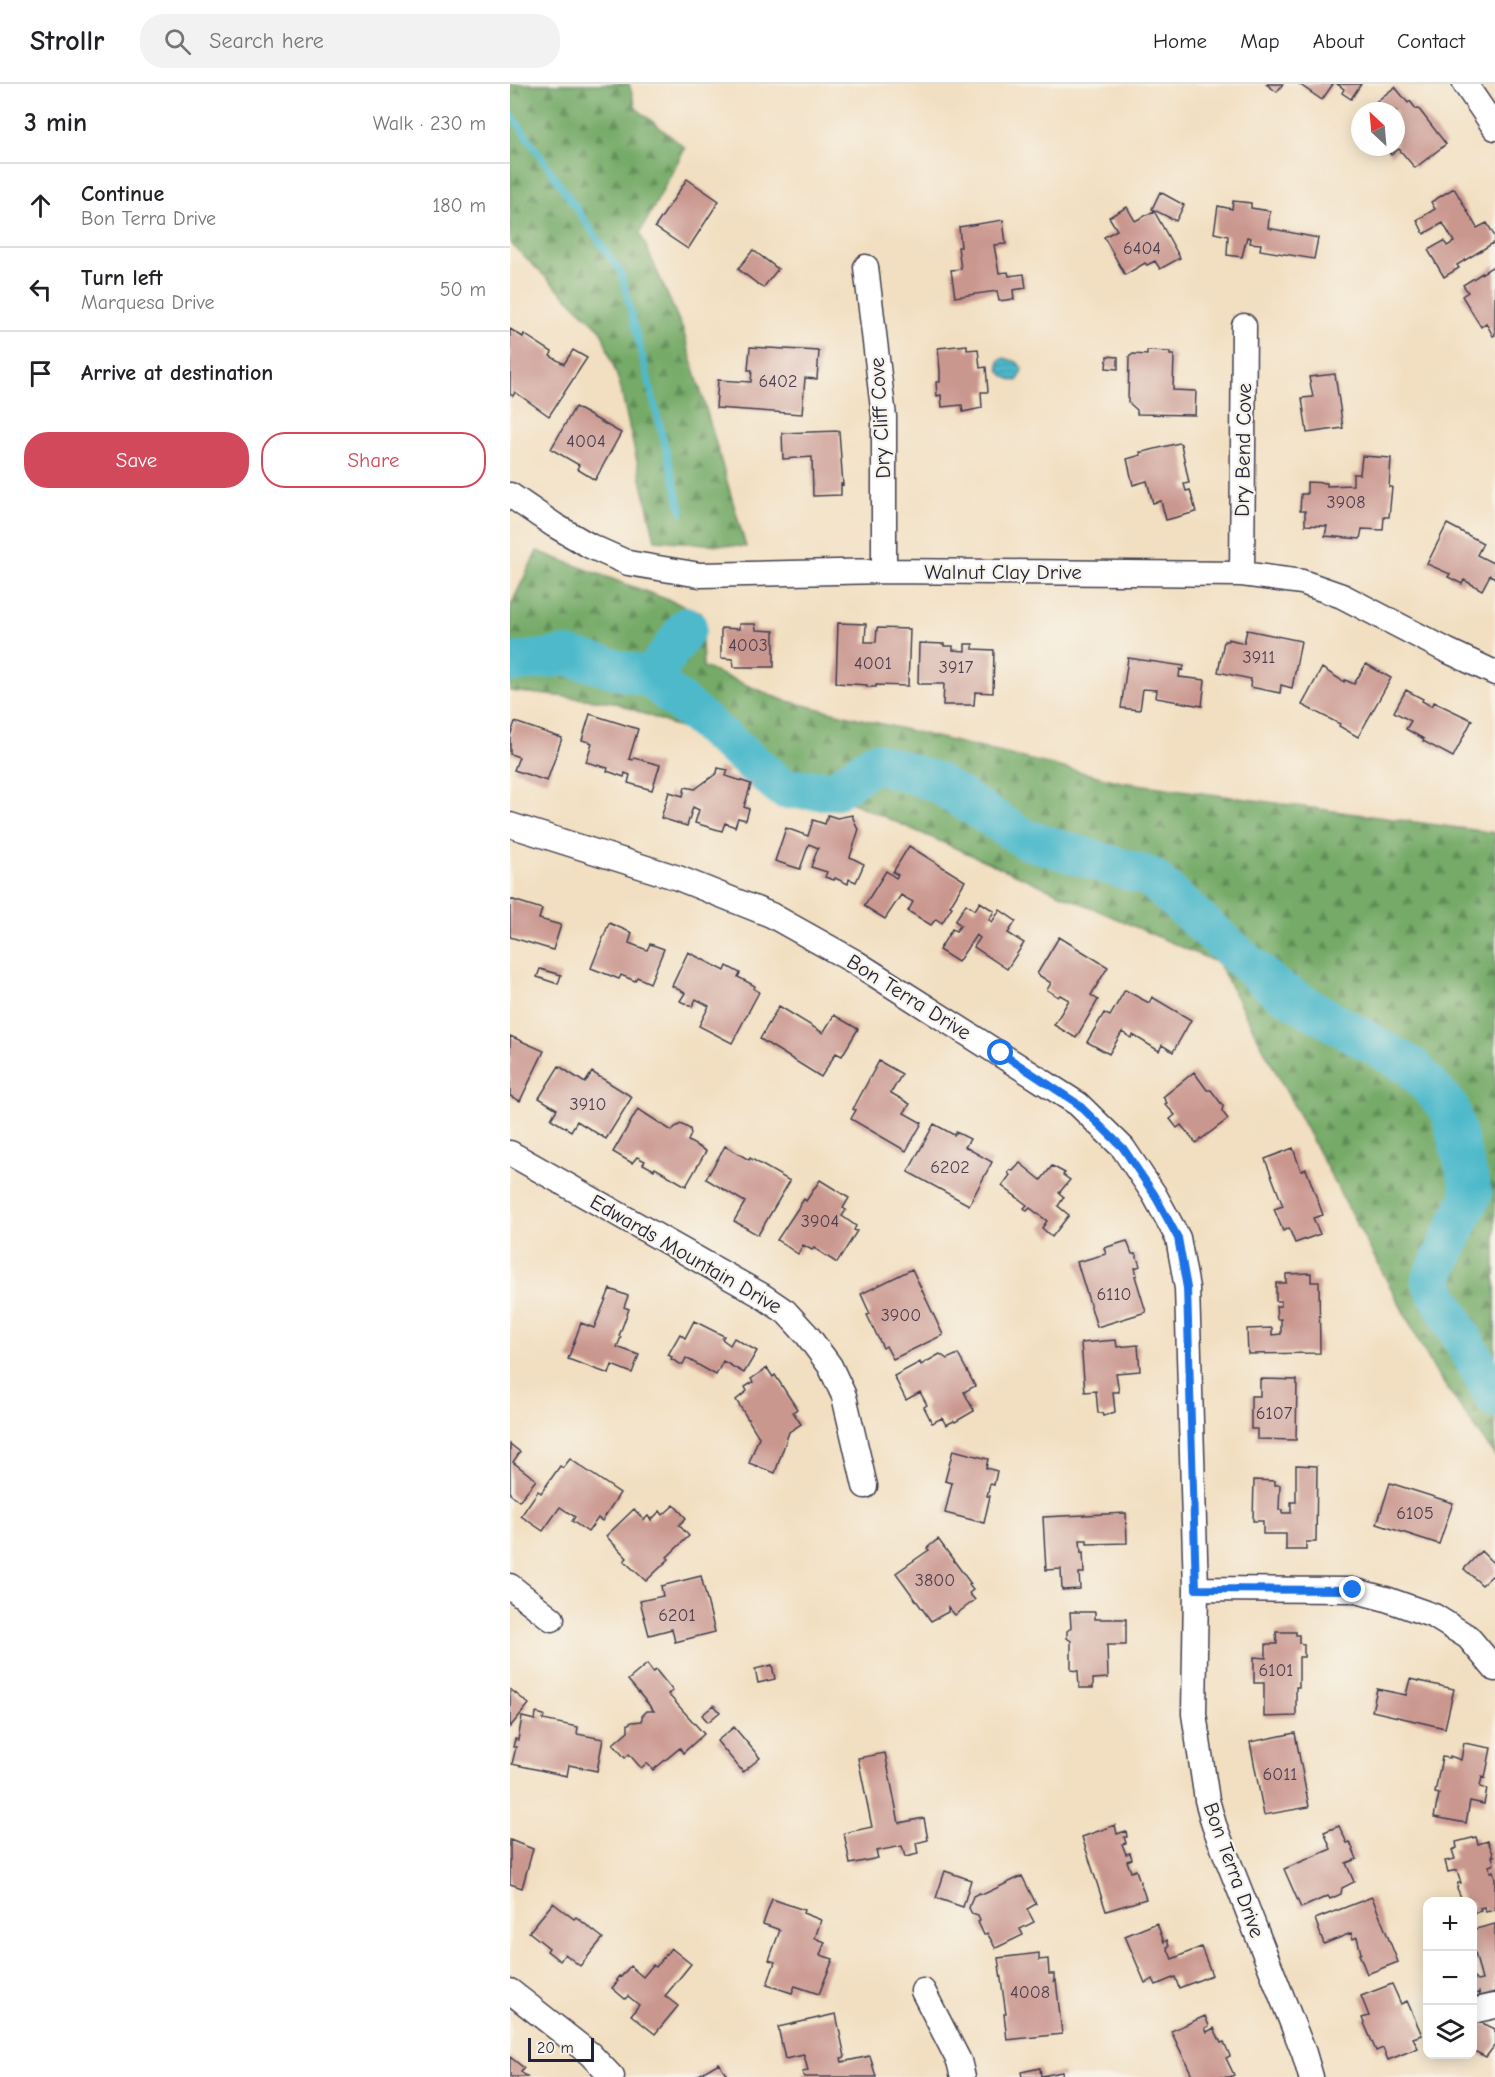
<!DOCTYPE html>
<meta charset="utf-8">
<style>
body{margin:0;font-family:"Comic Neue",sans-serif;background:#f2f2f2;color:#202124}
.controls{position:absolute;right:18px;bottom:18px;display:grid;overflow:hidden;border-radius:12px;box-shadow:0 3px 15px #0003}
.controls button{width:54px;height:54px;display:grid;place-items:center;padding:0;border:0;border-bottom:2px solid #e0e0e0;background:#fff;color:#202124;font:30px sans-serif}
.compass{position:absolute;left:841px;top:18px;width:54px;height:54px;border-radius:50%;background:#fff;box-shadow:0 3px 15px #0003;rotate:334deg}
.scale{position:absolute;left:18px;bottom:15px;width:66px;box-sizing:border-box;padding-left:6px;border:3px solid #22223b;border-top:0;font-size:16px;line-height:21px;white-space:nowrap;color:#22223b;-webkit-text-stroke:4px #f7f3e8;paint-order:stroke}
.stop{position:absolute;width:18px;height:18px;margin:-14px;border:4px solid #1a73e8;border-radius:50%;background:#fff}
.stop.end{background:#1a73e8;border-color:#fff;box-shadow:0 2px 6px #0008}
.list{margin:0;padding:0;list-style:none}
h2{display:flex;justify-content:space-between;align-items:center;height:78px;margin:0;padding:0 24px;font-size:26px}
h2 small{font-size:20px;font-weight:400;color:#757577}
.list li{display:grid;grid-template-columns:39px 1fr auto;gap:18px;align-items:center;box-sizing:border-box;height:84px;padding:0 24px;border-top:2px solid #e0e0e0}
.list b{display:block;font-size:22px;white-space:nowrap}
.list p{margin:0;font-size:20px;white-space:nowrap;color:#757577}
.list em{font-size:20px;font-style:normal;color:#757577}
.actions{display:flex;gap:12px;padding:18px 24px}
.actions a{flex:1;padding:14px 0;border:2px solid #d1495b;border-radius:24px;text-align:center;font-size:21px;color:#d1495b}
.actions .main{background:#d1495b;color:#fff}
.icon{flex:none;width:33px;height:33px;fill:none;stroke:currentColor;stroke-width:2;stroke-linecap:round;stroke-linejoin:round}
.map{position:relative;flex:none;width:985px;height:1993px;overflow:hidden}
header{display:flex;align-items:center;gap:36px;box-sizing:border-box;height:84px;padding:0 30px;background:#fff;border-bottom:2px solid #e0e0e0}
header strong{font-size:28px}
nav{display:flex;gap:33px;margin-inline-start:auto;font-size:21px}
.search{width:420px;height:54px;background:#f2f2f2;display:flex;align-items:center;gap:15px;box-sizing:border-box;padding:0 21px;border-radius:24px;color:#757577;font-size:22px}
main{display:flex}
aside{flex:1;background:#fff}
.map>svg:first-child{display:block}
.forest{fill:url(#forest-firs);stroke:#4b6651;stroke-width:1.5}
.water{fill:url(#water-rules);stroke:#386e83;stroke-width:1.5}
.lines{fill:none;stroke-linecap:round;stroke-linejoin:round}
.stream{stroke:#4eb9cb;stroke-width:7}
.river{stroke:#4eb9cb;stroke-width:40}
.building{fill:#ca978f}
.minor-casing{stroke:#413e4f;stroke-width:27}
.minor{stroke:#fff;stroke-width:24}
.route{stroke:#1a73e8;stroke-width:8}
.labels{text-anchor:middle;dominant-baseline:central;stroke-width:4.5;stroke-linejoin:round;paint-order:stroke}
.number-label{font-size:18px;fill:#4c3f50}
.street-label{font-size:21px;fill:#22223b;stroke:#f7f3e8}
</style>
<header>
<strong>Strollr</strong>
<div class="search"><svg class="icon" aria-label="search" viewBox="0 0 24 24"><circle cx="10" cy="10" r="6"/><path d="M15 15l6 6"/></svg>Search here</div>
<nav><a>Home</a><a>Map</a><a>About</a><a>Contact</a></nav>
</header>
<main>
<aside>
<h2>3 min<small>Walk · 230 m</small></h2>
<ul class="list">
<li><svg class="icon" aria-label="ahead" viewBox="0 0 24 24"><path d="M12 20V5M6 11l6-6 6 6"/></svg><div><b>Continue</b><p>Bon Terra Drive</p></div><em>180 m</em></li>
<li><svg class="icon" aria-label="left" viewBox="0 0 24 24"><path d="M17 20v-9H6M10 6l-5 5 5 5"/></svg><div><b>Turn left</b><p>Marquesa Drive</p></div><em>50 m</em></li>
<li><svg class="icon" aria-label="arrive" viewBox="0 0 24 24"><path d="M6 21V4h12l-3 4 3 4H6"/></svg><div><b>Arrive at destination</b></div></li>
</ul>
<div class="actions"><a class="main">Save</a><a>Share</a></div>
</aside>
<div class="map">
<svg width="985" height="1993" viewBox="0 0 985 1993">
<defs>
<pattern id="forest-firs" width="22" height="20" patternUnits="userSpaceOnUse" patternTransform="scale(1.5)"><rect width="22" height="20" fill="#74aa67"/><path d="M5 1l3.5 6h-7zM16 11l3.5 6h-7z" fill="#5f8a56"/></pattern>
<pattern id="water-rules" width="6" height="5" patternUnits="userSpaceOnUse" patternTransform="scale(1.5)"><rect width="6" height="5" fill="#4eb9cb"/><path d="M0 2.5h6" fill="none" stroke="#4096a6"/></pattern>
</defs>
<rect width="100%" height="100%" fill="#f7f3e8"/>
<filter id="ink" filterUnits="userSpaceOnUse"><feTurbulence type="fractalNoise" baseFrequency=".0167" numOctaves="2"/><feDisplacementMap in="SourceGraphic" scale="12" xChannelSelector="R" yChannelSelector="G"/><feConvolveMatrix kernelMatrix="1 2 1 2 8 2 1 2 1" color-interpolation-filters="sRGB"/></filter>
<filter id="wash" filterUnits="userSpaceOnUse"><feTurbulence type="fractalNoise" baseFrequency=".008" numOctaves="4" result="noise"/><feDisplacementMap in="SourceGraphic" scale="24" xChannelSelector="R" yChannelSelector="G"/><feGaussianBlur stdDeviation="1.35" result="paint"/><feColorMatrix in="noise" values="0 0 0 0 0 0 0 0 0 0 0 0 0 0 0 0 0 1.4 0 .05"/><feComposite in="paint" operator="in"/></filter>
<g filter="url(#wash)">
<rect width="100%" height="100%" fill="#f2dfc1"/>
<path class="forest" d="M0,0H119L126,24L175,64L130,149L173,246L236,463L145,456L109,298L91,246L0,159Z
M27,467L191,528L193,583L273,616L612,698L985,749V1372L925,1287L708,879L178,647L104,618L0,607V523Z"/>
<path class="water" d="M494,274L507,278L512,284L511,291L507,297C496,295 486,289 489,277Z"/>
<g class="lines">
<path class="stream" d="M0,28L111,189L172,428"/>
<path class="river" d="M177,543L141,594L274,705L325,706L365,678L426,698L515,755L640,793L765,904L902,983L940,1025L962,1110L921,1197L985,1313
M0,579L56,572L141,594"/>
</g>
<g id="blocks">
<path class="building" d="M756,0H773L767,8Z
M789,0H823L812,16Z
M827,0H851L841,15L832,9L834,5Z
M885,3L898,19L900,17L906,25L908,24L936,60L905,84L889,65L881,71L875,63H886V27H860L858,24Z
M177,95L209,117L178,165L145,143Z
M944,104L967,144L977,139L985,153V158L947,181L949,184L934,193L918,166L934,157L937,162L944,158L933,139L914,150L907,136L925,125L921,118Z
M650,108L674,121L666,137L642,125Z
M723,117L741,119V124L760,127L758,144L808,154L804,175L750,166L751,160L740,159L741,154L737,153L732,173L717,171L718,152L704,149L708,122L722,125Z
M617,123L625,137L644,127L670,174L650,185L645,177L637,181L635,179L615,191L594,153L607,146L599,133Z
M493,136L496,160L484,161L489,189L498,188L499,192L514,190L516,204L503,206L504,215L489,217L487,207L445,213L441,186L451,185L448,163H451L449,143Z
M243,166L268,185L253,204L228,185Z
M985,181V251L983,252L976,239L971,243L952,212L958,208L953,201Z
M0,245L13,253L14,250L17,252L42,268L40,272L54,280L63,266L77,274L39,332L5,308L3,312L0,310Z
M457,261V266L468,265L470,284L476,283L478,308H471L472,324L453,328L452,321L432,323L431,311L427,312L426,298H430V287L428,264Z
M240,263L309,267L307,295L295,294L292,330L206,324L208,296L241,298L242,286H238Z
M637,267L660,268V271H664L663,306L686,307L685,331L627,330V326L618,318L619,273L623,270L637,271Z
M597,272L608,273V285L596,284Z
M825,290L833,344L797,349L792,314L803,313L799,293Z
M65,323L111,349L85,396L67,385L69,381L41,365Z
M329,347L333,401L331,400V411L303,412L302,373L273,375L272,349Z
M669,359L671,360L679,399L674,400L676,407L680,406L686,428L656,436L651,417L643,419L637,397L623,401L617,375L631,371L630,368H633Z
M852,372L881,374L879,403H882L879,433H874L873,446L852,445L850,455L815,452L817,442L795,441V427H790L791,410H797V398L817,399V402L843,401V390H850Z
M937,440L973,459L967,471L985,480V494L980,491L972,506L954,496L952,500L938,493L940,490L917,480Z
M328,539L356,540L355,558H366L367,544L400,545L398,602L366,601V603H357V601L326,599Z
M229,540H245L246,546L264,547V583H224L223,575L211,574V544L229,545Z
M737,546L791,557L782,604L771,601L770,609L740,603L741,595L708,588L714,557H718V555L734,559Z
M409,559L434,560V562H443V566L455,567V560H463V565L484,566L483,609L465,608L464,621H433L434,600H408Z
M618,574L674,582L673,586L670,585L669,593L695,596L692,622L646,614L647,606L633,605L630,626L611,624Z
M856,580L881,594L848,653L829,642L830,640L792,621L812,584L834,598L835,596L844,600Z
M896,606L913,615L912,617L921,622L924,618L962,636L943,673L913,657L914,655L896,645L901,637L884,628Z
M80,630L128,645L119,675L123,676L124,674L150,681L142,706L118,699L120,691L115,689L114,693L97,687L98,684L76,678L82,659L72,656Z
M5,638L52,654L37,697L4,686L9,673L0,670V652Z
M208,684L218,686L216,692L241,700L234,723L239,725L236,736L228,734L225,743L215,739L212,747L185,739L189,726L183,723L177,742L151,734L159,708L173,712L175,703L185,705L207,689Z
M318,731L327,734L342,731L347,744L349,745L340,773L354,780L346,798L339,795L338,800L325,794L324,796L315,793L317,788L301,783L308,764L299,760L290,785L265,777L276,744L298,752L303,736L315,740Z
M399,762L455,797L440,822L442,823L432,839L426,835L421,841L398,827L403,818L391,811L375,835L354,822L376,787L386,794L388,791L383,788Z
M0,815L32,825L29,835L51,841L43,866L0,853Z
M470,818L484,827L479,836L482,838L490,826L506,837L498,849L514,859L497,885L464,863L470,854L466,851L448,878L429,866L442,845L446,847L451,841L445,837L456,820L465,826Z
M99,839L122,849L119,859L137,866L140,860L154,865L140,899L127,893L125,897L111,891L109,895L81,884Z
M549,853L598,883L581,911L588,916L566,954L544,941L559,916L550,911L548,913L537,906L541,899L527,890Z
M178,868L215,887L217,882L230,889L228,893L245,902L244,905L249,908L222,959L189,942L199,922L186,915L182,923L170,917L175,909L162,902Z
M30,885L51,891L48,900L27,893Z
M615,906L639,919L642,913L681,936L663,968L652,961L649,967L623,951L621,954L612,948L599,970L577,958L594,929L600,932Z
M269,922L313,949L324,931L348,945L332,972L326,969L311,993L250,955Z
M0,952L34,967L10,1017L0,1012Z
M369,977L392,990L381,1009L400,1020L394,1029L412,1039L396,1067L341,1035L346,1026L343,1025Z
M49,982L75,999L82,988L122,1013L96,1055L67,1037L61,1047L41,1035L47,1025L29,1014Z
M684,988L697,1006H701L713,1022L712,1027L718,1035L686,1059L671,1041L667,1044L660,1035L665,1031L655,1020L657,1019L653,1013Z
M128,1025L162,1047L165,1043L171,1040L180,1045L181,1050L178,1057L196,1067L176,1102L145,1084L144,1086L133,1080L135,1077L127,1073L122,1079L103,1068Z
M424,1040L444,1051L446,1048L460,1055L455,1063L482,1078L459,1121L398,1088Z
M215,1062L239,1076L240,1074L280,1097L248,1151L224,1137L235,1118L196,1095Z
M783,1064L791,1087L796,1085L813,1131L803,1134L810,1150L785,1159L779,1144L773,1147L764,1125L773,1122L755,1075Z
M510,1079L531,1096L542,1082L555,1089L553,1091L560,1096L549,1109L554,1113L548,1122L559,1131L542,1153L532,1144L537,1137L520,1124L517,1127L514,1124L517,1121L492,1102L500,1091L498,1089L500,1086L503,1087Z
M310,1096L339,1114L333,1124L336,1126L332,1132L346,1142L344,1146L347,1147L327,1179L304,1164L302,1166L293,1161L288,1170L267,1156L294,1115L296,1117Z
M617,1157L622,1170H626L630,1182L625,1184L627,1191L625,1192L636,1228L587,1243L567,1178L596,1170L594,1164Z
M402,1185L433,1251L383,1275L376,1262L373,1264L357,1231L360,1230L351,1210Z
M801,1189V1198H809L810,1269L738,1270L737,1245L762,1244V1251L771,1250V1235H767L766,1222H771V1217H766V1199H776V1190Z
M100,1205L118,1212L114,1223L119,1225L109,1252L111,1253L107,1263L129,1271L122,1289L102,1281L99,1290L58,1275L71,1239L84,1244Z
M184,1237L214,1252L212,1255L220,1261L224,1254L247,1267L234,1289L213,1277L206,1291L176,1274L173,1280H170L161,1275L162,1273L158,1271L170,1250L175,1254Z
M606,1256L607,1263L628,1261L630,1287L606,1289L609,1308H603L605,1328L593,1332L592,1329H588L586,1307L575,1308L571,1259Z
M430,1270L437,1275L448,1270L465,1302L454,1308L464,1327L445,1338L444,1337L436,1341L432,1334L422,1339L414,1323L417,1321L410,1308L396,1316L384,1292L410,1278L411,1281Z
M257,1284L263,1293L265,1291L287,1325L283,1328L291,1340L279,1348L265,1389L239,1379L249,1353L226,1316L237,1307L235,1303L243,1298L241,1295Z
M750,1295L787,1296L786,1356L747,1355V1345H741V1312H750Z
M0,1360L10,1368L3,1378L26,1396L9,1417L0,1410Z
M443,1366L478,1375L476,1384L487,1387L484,1401L480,1400L477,1412H480L474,1439L435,1429L442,1399L435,1397Z
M60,1375L110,1409L92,1437L88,1434L78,1448L62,1437L65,1433L50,1423L33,1447L11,1432L28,1407L31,1409L50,1382L53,1384Z
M786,1381L807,1382L806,1458H796V1466H776V1450H753V1437H743L744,1396L765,1397V1401H770L769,1426H772V1429H781V1418H786Z
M880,1399L943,1419L929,1460L867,1440Z
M164,1421L176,1434L169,1441L179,1452L157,1473L159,1475L136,1497L114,1477L117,1474L96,1452L124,1425L134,1436L138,1432L141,1436L150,1427L153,1431Z
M616,1429L617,1459L577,1460V1456H570L571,1469L573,1468L574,1489H569L570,1505L552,1506L551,1485L536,1486L533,1433Z
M428,1455L461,1500L459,1501L463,1506L459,1509L465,1516L445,1531L438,1523V1528L421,1537L386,1489L419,1466L417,1464Z
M971,1467L985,1481V1491L984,1490L972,1501L954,1485Z
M191,1492L205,1548L165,1558L162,1545L139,1551L130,1517L153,1512L151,1502Z
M560,1528H585V1535H616V1561H597L598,1594L583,1595V1604H569L568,1587L561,1586V1557L557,1554V1547L561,1544Z
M766,1548H786V1551H789V1559L794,1560V1573H789V1603H786V1632L754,1633V1599H744V1573L756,1574V1560H767Z
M137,1580L143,1588L146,1586L163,1607L158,1610L194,1650L173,1669L170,1664L143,1686L137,1679L131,1684L119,1670L115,1674L103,1660L118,1647V1640L122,1638L132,1637V1632L137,1627H144L118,1596Z
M262,1581L265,1595L248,1599L245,1585Z
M900,1595L944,1605L935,1644L862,1627L867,1605L896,1611Z
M0,1605L19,1620L0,1643Z
M204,1621L210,1628L198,1638L192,1631Z
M26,1629L34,1631L33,1636L68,1643L67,1650L93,1655L87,1687L59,1681L57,1692L2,1680L6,1663H3L5,1655L8,1656L12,1633L25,1636Z
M224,1643L250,1674L233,1688L207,1657Z
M785,1649L799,1723L754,1731L740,1658Z
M954,1659L981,1664L975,1694L972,1693L970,1703L977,1705L974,1720L960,1717L956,1739L924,1733L929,1710L925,1709L932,1673L940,1674V1672L951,1676Z
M375,1669L389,1739L414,1734L418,1756L406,1759L408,1770L395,1773L392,1762L366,1767L368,1774L340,1780L334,1749L362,1743L348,1674Z
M605,1741L607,1750L616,1747L617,1753H614L616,1759L612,1760L616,1770L620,1769L622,1775L617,1777L621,1788L626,1786L636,1815L596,1827L572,1753Z
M829,1742L837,1759L840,1758L847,1775L836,1779L844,1798L832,1804L831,1810L820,1815L818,1812L791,1824L774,1785L821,1765L814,1748Z
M966,1753L968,1760L978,1757L984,1772H982L984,1780L979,1782L980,1788L983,1787L985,1794V1826L975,1828L974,1823L970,1824L971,1827L962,1829V1818H953L947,1804L948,1799H951L947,1786L938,1788L935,1777L945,1775L942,1766L947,1764L946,1758Z
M0,1756L23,1765L12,1804L0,1800Z
M435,1787L461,1796L453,1823L426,1814Z
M512,1792L526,1820L517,1825L524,1838L510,1845L513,1851L486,1864L477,1849L474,1851L468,1838L470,1837L468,1832L462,1830L459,1824L463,1812L469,1809L474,1810Z
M862,1813L888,1878L857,1890L849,1870L851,1869L847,1853L843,1855L841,1849L814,1860L805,1835Z
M262,1815L294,1826L293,1829L311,1836L305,1854L315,1858L310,1871L323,1875L309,1910L285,1902L282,1909L257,1901L265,1878L259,1876L270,1846L253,1840Z
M43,1819L64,1835L66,1833L93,1854L70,1882L55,1870L50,1877L37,1867L39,1864L19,1848Z
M647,1839L654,1858L657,1856L659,1862L657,1863L662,1875L691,1863L702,1891L669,1904L665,1893L646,1901L643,1895L635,1899L615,1852Z
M985,1840V1908L970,1912L969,1908L962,1913V1892L967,1897L972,1896L965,1869L962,1870V1846Z
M161,1864L181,1880L155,1912L168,1922L145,1950L121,1931L129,1921L118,1912L115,1915L102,1904L108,1897L106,1896L109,1892L111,1893L120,1882L133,1893L143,1881L146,1883Z
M529,1869V1876L538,1875L539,1890H544V1897L546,1896L552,1950L497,1956L494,1930H496L488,1874Z
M882,1900L891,1920L897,1917L912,1951L903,1954L908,1964L878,1976L873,1964L866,1967L852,1934L859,1932L851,1912Z
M326,1930L335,1973L331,1974L332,1978L360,1972L366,1993H294L292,1988L298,1987L294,1971L275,1975L268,1943Z
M695,1932L699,1942L695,1944L697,1948L704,1944L711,1959L714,1958L720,1972L716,1974L724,1991L720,1993H683L661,1947Z
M966,1936L985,1945V1961L976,1973L962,1966V1943Z
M0,1973L14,1984L11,1988L17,1993H0Z
M209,1979L218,1993H185Z
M530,1984L531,1992L552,1988L553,1993H512L511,1988Z"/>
</g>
</g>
<g filter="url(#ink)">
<use href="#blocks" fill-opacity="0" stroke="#413e4f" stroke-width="1.5"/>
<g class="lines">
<defs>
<path id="minor" d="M955,0L985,44
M356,183L374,333V487
M0,411L44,441L80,462L118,479L190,491L374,487L732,490L792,498L832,512L936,566L985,589
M732,490L734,242
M0,741L168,794L261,831L345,878L568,1020L613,1064L644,1110L668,1154L677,1204L686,1505L684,1630L697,1716L704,1741L794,1969L801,1993
M0,1069L251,1211L276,1228L298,1252L320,1282L334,1312L355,1402
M0,1502L42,1535
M686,1505L842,1506L876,1515L924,1532L958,1553L985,1585
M0,1907L80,1970L102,1993
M413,1907L449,1977L453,1993
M962,1927L985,1922"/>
</defs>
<use href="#minor" class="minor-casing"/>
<use href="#minor" class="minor"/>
</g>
</g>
<g class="lines" filter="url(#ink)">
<path class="route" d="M491,969L568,1020L613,1064L644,1110L668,1154L677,1204L686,1505L843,1506"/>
</g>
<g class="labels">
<g class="number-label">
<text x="632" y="164">6404</text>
<text x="268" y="297">6402</text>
<text x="76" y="357">4004</text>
<text x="836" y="418">3908</text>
<text x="238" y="561">4003</text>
<text x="749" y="573">3911</text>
<text x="363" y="579">4001</text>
<text x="446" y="583">3917</text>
<text x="78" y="1020">3910</text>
<text x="440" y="1083">6202</text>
<text x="310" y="1137">3904</text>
<text x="604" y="1210">6110</text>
<text x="391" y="1231">3900</text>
<text x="764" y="1329">6107</text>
<text x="905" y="1429">6105</text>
<text x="425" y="1496">3800</text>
<text x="167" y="1531">6201</text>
<text x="766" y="1586">6101</text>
<text x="770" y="1690">6011</text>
<text x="520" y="1908">4008</text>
</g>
<g class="street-label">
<text transform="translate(370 334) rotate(-93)">Dry Cliff Cove</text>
<text transform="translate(733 366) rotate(-89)">Dry Bend Cove</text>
<text x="493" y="488">Walnut Clay Drive</text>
<text transform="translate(399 913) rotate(32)">Bon Terra Drive</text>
<text transform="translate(176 1170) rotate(30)">Edwards Mountain Drive</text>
<text transform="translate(724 1786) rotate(70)">Bon Terra Drive</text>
</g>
</g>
</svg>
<div class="controls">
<button>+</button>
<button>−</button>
<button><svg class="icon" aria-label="layers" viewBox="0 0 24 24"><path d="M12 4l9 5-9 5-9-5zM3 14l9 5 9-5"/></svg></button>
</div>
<svg class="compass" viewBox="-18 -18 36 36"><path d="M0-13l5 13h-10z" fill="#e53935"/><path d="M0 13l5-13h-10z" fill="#757577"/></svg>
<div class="scale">20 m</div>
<div class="stop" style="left:491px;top:969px"></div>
<div class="stop end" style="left:843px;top:1506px"></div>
</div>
</main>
